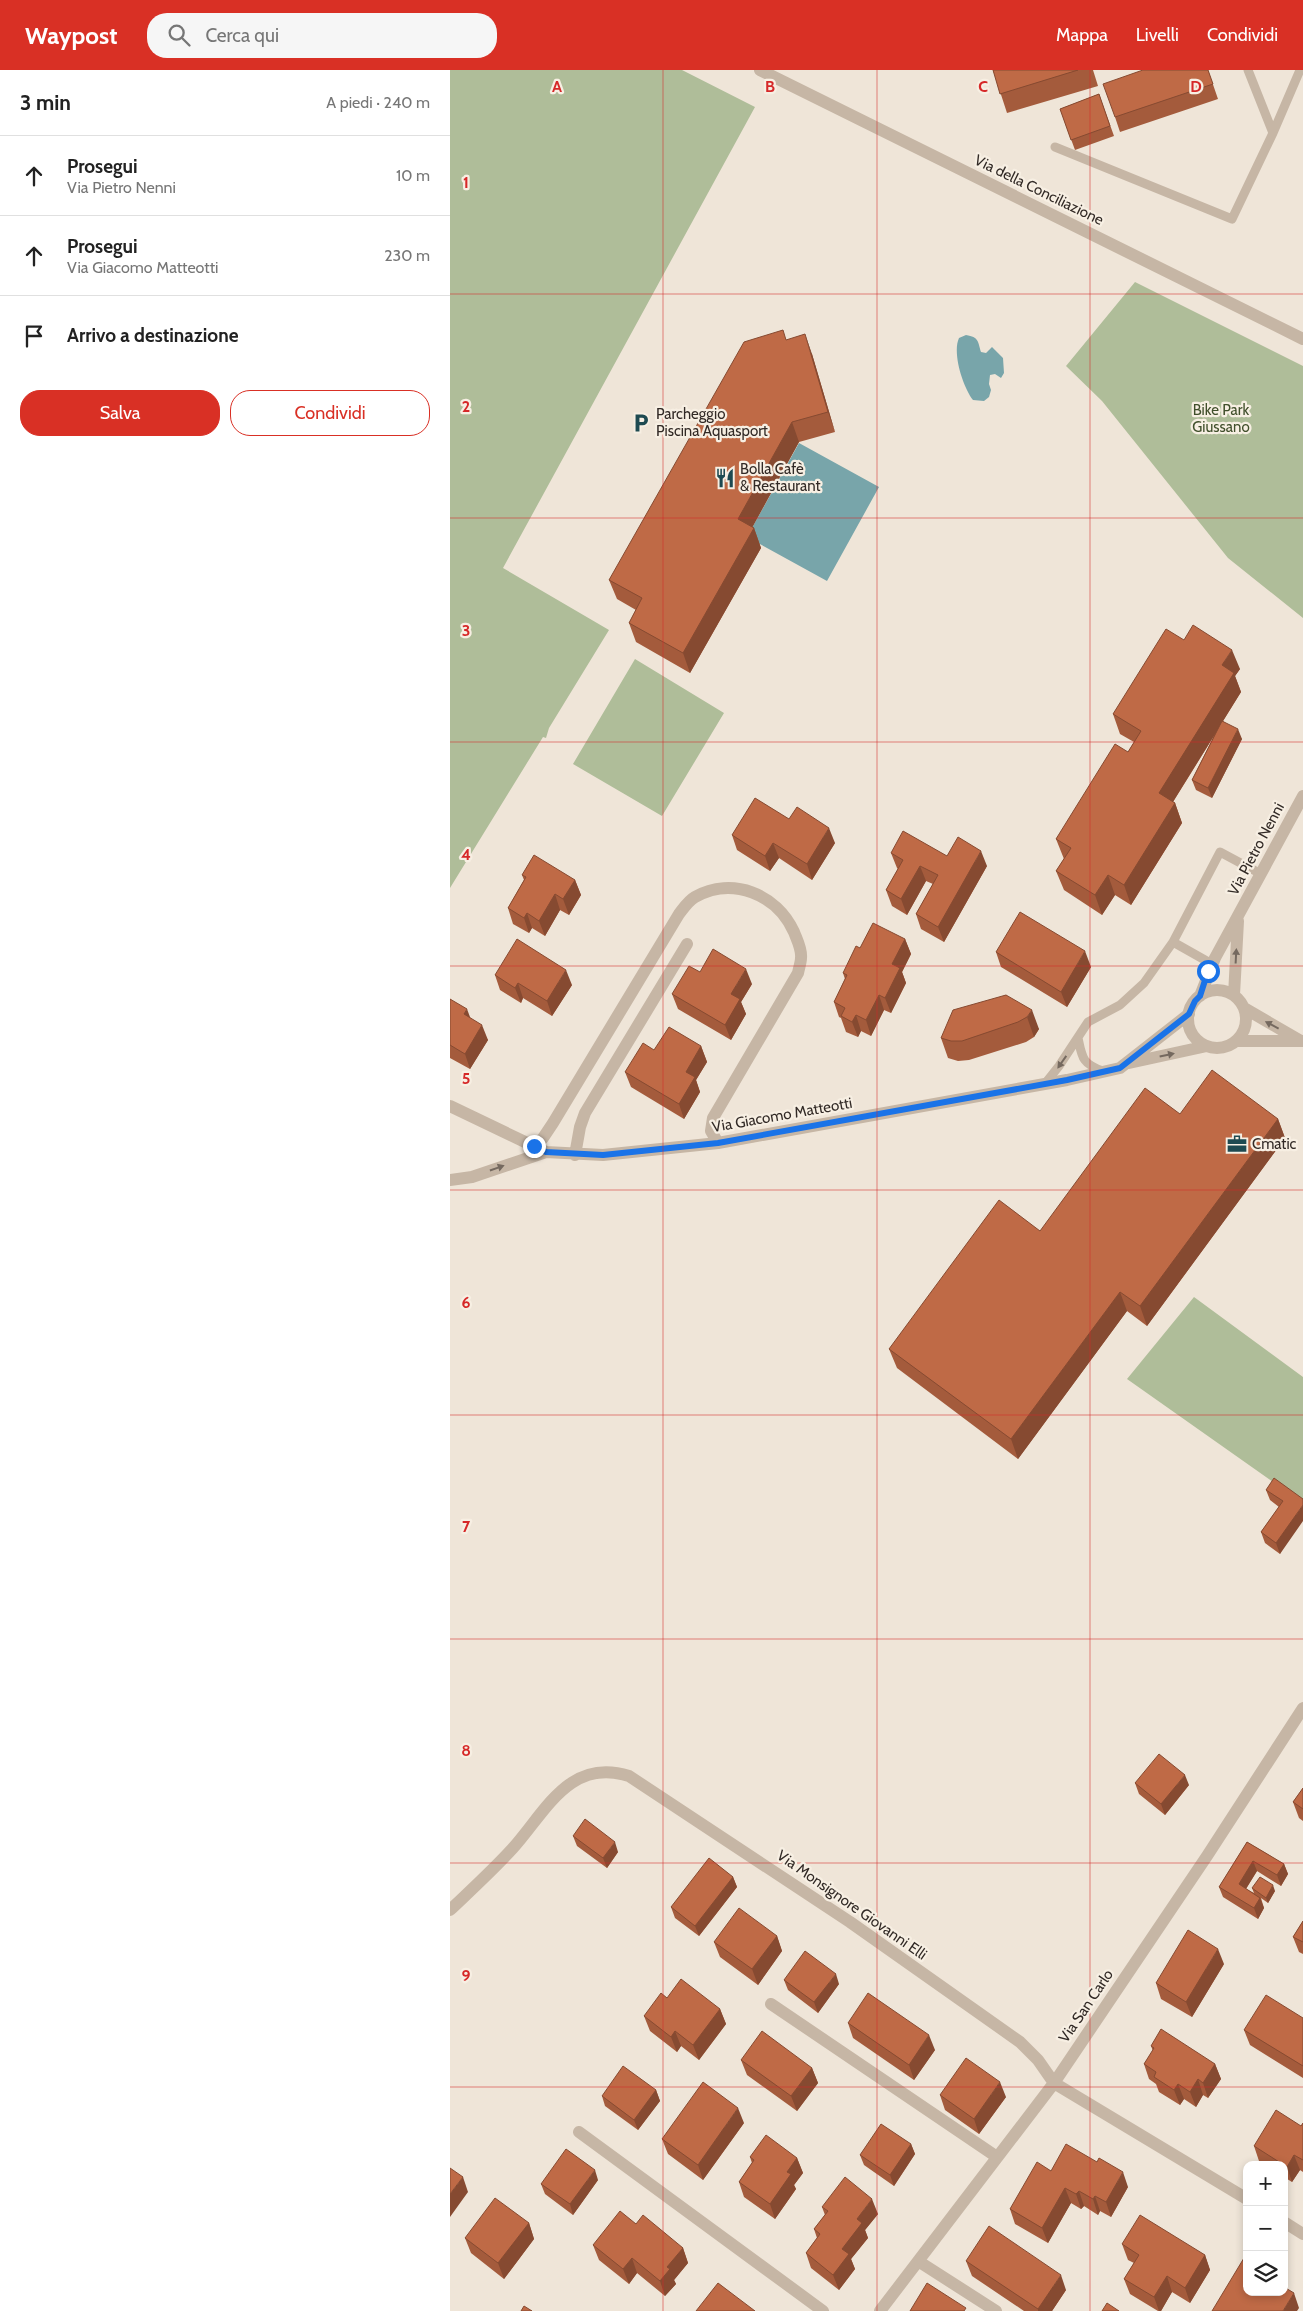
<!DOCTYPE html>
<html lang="it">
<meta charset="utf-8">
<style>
body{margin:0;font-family:Cabin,sans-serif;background:#f6f6f6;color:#222}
.controls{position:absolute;right:15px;bottom:15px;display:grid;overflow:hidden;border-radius:10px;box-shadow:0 2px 8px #0003}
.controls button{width:45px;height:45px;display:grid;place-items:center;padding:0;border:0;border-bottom:1px solid #e0e0e0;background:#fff;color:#222;font:25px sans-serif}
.stop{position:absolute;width:15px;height:15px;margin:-11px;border:4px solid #1a73e8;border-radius:50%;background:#fff}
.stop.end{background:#1a73e8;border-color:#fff;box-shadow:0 1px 5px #0008}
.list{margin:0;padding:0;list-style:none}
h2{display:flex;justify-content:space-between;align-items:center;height:65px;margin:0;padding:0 20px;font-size:21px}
h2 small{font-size:16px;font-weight:400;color:#767676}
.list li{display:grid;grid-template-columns:32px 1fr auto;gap:15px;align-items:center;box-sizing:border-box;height:80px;padding:0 20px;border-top:1px solid #e0e0e0}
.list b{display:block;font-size:19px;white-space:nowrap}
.list p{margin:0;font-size:16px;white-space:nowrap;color:#767676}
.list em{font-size:16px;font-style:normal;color:#767676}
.actions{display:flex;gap:10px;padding:15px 20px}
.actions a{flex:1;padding:11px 0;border:1px solid #d93025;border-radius:20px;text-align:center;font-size:18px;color:#d93025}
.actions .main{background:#d93025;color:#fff}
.icon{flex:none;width:28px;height:28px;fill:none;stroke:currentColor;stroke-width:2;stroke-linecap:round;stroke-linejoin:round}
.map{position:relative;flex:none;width:853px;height:2241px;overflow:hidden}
header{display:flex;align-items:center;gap:30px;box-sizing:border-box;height:70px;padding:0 25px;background:#d93025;color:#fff}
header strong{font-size:24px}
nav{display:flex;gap:28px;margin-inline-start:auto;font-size:18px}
.search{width:350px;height:45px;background:#f6f6f6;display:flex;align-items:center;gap:12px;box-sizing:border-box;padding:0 18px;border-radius:20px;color:#767676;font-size:19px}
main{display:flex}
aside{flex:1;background:#fff}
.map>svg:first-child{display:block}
.green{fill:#afbd99}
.water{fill:#78a5aa}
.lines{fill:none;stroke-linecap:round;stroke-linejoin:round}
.service{stroke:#c6b6a5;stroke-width:9}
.minor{stroke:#c6b6a5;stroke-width:12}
.wall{fill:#a45b3c}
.shaded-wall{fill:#864a31}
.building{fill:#bf6a46;stroke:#864a31}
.oneway{fill:#75695f}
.route{stroke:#1a73e8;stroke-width:6}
.grid{fill:none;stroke:#d62828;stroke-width:1;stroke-opacity:0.55}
.labels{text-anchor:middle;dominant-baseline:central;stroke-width:4.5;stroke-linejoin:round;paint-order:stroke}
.street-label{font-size:15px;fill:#322a26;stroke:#f7efe3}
.park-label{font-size:15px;fill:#404f2b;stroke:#f7efe3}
.poi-label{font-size:15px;fill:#322a26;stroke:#f7efe3;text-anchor:start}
.grid-label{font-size:16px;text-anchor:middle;font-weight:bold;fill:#d62828;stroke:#f7efe3;stroke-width:4.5;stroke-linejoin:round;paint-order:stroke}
</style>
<header>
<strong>Waypost</strong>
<div class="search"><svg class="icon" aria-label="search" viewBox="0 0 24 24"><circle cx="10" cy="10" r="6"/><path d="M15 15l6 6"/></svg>Cerca qui</div>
<nav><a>Mappa</a><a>Livelli</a><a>Condividi</a></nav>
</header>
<main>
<aside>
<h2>3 min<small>A piedi · 240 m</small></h2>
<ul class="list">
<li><svg class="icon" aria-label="ahead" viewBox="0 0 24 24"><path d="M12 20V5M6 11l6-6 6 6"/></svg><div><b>Prosegui</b><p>Via Pietro Nenni</p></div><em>10 m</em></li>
<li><svg class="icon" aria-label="ahead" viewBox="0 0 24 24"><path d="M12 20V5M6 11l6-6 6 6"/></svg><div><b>Prosegui</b><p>Via Giacomo Matteotti</p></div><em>230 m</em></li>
<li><svg class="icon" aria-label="arrive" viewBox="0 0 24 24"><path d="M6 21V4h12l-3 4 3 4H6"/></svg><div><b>Arrivo a destinazione</b></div></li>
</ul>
<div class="actions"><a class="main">Salva</a><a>Condividi</a></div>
</aside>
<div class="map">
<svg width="853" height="2241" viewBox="0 0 853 2241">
<rect width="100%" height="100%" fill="#efe5d8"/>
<path class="green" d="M0,0H232L305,37L53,498L159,560L99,658L96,668L93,667L0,818Z
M685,212L853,296V548L778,488L652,331L616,296Z
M185,589L274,643L212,746L123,694Z
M744,1227L853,1307V1433L677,1309Z"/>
<path class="water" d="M516,265C529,267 528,272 531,282L536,283L542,277L553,288L554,303L551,308L545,304L540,305L539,314L541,320L539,327L534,331L523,330C513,317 502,283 509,268Z
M349,373L429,417L377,511L297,467Z"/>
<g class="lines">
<path class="service" d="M798,0L823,63L850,0
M605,77L782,149L823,63
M723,872L762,894
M628,968C632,987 632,994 653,1001
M594,1015L609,996L638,952L670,935L694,913L723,872L770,782L811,804"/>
<path class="minor" d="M310,0L853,269
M738 949a29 29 0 1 1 58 0a29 29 0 1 1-58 0Z
M784,925L788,851
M750,926L765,888L853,726
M794,938L849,970
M786,971H853
M679,993L757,976
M0,1036L96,1082L153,1085L268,1073L617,1010L670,998L739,944
M84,1077L93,1068L103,1053L229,844C233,839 238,831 245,827C282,806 327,824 344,862C347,870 352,879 351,888C351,892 349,898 348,903L263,1048L261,1061L268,1073
M125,1085L130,1057L135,1043L237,874
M0,1110L22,1107L96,1082
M0,1840C21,1820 43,1800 63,1778C96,1741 120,1687 179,1706L400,1852L570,1972L588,1990L604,2013L797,2129
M321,1934L547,2087
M129,2062L373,2241
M834,2152L853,2164
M468,2191L546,2241
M430,2241L604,2013L757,1786L853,1638"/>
</g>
<path class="wall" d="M543,0H643L648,16L557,43Z
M758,0L768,29L670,62L665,47Z
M649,24L664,66L625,80L610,39Z
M337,270L362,284L385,362L349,372L302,457L304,458L311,478L240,603L186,572L179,553L186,540L167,529L159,510Z
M734,570L790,599L785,606L791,622L773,651L792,669L762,728L746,720L742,710L764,666L723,732L725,733L732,753L681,835L665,825L652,845L614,820L606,801L614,789L606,769L678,682L684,672L670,664L663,644Z
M339,749L385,773L362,810L329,788L320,801L287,780L282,765Z
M441,783L497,786L537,796L494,872L471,859L466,844L483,814L476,811L457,845L442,836L436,820L448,799L447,798Z
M72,805L125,810L131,825L119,845L110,840L95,866L82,858L79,863L63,854L58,838L74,810Z
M455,869L461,884L452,902L456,913L441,943L434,940L421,966L411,961L408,967L396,962L391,948L389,947L384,932L395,909L393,903L410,878Z
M546,882L641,897L617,937L551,897Z
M45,905L122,915L102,946L73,928L71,933L50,920Z
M302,914L291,932L296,944L281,970L228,939L222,924Z
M556,925L589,959L584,967L576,972L519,990L508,991L498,988L491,968Z
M0,929L20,948L38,970L20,999L0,988Z
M251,976L257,992L246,1010L250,1022L234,1049L181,1017L175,1002L204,980Z
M730,1044L828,1049L835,1068L697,1256L677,1241L568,1389L447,1298L439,1279L590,1161Z
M816,1420L853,1429L830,1484L815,1473L811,1462L829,1437L820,1430Z
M685,1713L739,1715L715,1745L689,1724Z
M853,1718V1751L849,1748L843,1732Z
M123,1766L168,1782L157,1798L127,1776Z
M797,1772L834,1794L838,1804L831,1816L807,1801L796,1819L804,1823L802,1818L825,1821L818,1833L811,1828L814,1838L808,1849L773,1827L769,1817Z
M283,1807L287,1817L249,1866L225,1848L221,1837Z
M853,1851V1884L849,1882L843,1867Z
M327,1866L332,1881L308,1915L270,1887L264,1872Z
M774,1894L742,1947L711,1929L706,1913Z
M334,1910L389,1914L368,1943L338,1920Z
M217,1928L270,1939L276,1954L249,1990L231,1976L227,1982L200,1961L194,1946Z
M853,1948V2008L800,1975L794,1960Z
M398,1953L485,1980L464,2010L403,1968Z
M701,1976L765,1994L771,2009L758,2028L753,2025L746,2037L734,2029L730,2035L709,2022L706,2014L699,2009L694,1994L703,1981Z
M291,1990L362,1998L368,2013L347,2041L297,2005Z
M206,2020L210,2031L188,2060L155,2036L152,2026Z
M490,2025L556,2027L529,2064L495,2040Z
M294,2053L253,2110L218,2084L212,2069Z
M853,2053V2102L850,2100L842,2112L834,2107V2095H815L809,2091L804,2076L851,2056Z
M461,2074L465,2084L444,2116L414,2095L410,2085Z
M300,2087L347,2088L353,2103L344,2115L346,2119L325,2149L294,2127L289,2112L302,2093Z
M601,2101L678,2117L661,2147L650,2141L648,2145L634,2136L631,2139L621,2133L598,2173L565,2154L560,2139Z
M148,2110L123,2145L95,2124L91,2114Z
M372,2137L428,2144L415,2160L418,2168L401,2189L405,2199L389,2220L361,2198L356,2183L367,2168L364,2159L375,2145Z
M79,2153L84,2169L54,2209L21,2183L15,2168Z
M186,2154L233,2178L238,2193L224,2210L226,2214L215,2226L187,2203L179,2214L149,2190L143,2175Z
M672,2174L755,2185L760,2200L740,2233L722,2222L711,2241H708L680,2224L674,2209L684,2193L678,2190Z
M516,2191L616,2220L602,2241H574L522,2206Z"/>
<path class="shaded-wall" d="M355,264L362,284L385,362L378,342Z
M342,352L349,372L296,469L288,449Z
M304,458L311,478L240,603L233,583Z
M782,580L790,599L785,606L791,622L716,743L709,723L772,595Z
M788,659L792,669L762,728L758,718Z
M725,733L732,753L681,835L674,815Z
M379,758L385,773L362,810L357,794Z
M323,773L329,788L320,801L315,786Z
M531,781L537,796L494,872L488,857Z
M470,796L476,811L457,845L451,829Z
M658,805L665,825L652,845L645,825Z
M125,810L131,825L119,845L113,829Z
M105,824L110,840L95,866L89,851Z
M77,843L82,858L79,863L74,848Z
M455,869L461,884L452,902L456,913L441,943L435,928L442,894Z
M635,881L641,897L617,937L611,922Z
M296,899L302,914L291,932L296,944L281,970L275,955L281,924Z
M116,900L122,915L102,946L97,931Z
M68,913L73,928L71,933L65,918Z
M429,925L434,940L421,966L416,950Z
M17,939L23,955L14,944Z
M582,940L589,959L584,967L577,947Z
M406,945L411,961L408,967L402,952Z
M32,955L38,970L20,999L15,984Z
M251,976L257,992L246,1010L250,1022L234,1049L229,1034L236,1002Z
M828,1049L835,1068L697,1256L690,1236Z
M670,1222L677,1241L568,1389L561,1369Z
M853,1435V1451L830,1484L826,1473Z
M735,1705L739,1715L715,1745L711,1734Z
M165,1772L168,1782L157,1798L153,1788Z
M803,1791L807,1801L792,1825L789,1814Z
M834,1794L838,1804L831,1816L827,1805Z
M283,1807L287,1817L249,1866L245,1856Z
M823,1815L825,1821L818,1833L816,1828Z
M810,1828L814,1838L808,1849L804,1838Z
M327,1866L332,1881L308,1915L302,1899Z
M768,1879L774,1894L742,1947L736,1932Z
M386,1904L389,1914L368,1943L364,1932Z
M270,1939L276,1954L249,1990L243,1975Z
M225,1961L231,1976L227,1982L221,1967Z
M479,1965L485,1980L464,2010L459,1995Z
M765,1994L771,2009L758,2028L753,2013Z
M362,1998L368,2013L347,2041L341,2026Z
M748,2009L753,2025L746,2037L740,2022Z
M550,2012L556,2027L529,2064L524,2049Z
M728,2014L734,2029L730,2035L724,2020Z
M206,2020L210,2031L188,2060L184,2050Z
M288,2038L294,2053L253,2110L248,2095Z
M461,2074L465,2084L444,2116L440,2105Z
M844,2085L850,2100L842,2112L837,2097Z
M347,2088L353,2103L344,2115L346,2119L325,2149L320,2134L337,2102Z
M145,2100L148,2110L123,2145L120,2134Z
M673,2102L678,2117L661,2147L656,2132Z
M13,2107L18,2122L0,2147V2124Z
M615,2118L621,2133L598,2173L592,2158Z
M629,2121L634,2136L631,2139L626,2124Z
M645,2126L650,2141L648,2145L643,2129Z
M422,2129L428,2144L415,2160L418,2168L401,2189L405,2199L389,2220L383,2205L392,2179L407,2149Z
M79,2153L84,2169L54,2209L48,2193Z
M233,2178L238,2193L224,2210L226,2214L215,2226L210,2211L217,2197Z
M755,2185L760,2200L740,2233L735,2218Z
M182,2188L187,2203L179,2214L173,2199Z
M611,2205L616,2220L602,2241H588V2239Z
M717,2206L722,2222L711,2241H709L704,2227Z
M844,2223L849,2238L847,2241H833Z"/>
<path class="building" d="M543,0H628L550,24Z
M693,0H758L763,14L665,47L653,14Z
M649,24L660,56L621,70L610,39Z
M333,260L336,270L355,264L378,342L342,352L288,449L304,458L233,583L179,553L192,528L159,510L294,272Z
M743,555L782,580L772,595L784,603L709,723L725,733L674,815L658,805L645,825L606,801L621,778L606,769L665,674L678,682L691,661L663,644L716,559L734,570Z
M772,651L788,659L758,718L742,710Z
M305,728L339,749L347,737L379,758L357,794L323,773L315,786L282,765Z
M453,761L497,786L508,767L531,781L488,857L466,844L488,805L470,796L451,829L436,820L453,790L441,783Z
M84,785L125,810L113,829L105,824L89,851L77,843L74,848L58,838L76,807L72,805Z
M570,842L635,881L611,922L546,882Z
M423,853L455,869L442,894L450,898L435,928L429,925L416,950L406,945L402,952L391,946L395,938L384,932L397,905L393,903L406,876L410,878Z
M67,869L116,900L97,931L68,913L65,918L45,905Z
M263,879L296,899L281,924L290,929L275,955L222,924L239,896L250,902Z
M556,925L582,940L577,947L568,952L512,971H501L491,968L503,940Z
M0,929L17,939L14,944L32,955L15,984L0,975Z
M219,957L251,976L236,1002L245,1007L229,1034L175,1002L193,973L204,980Z
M762,1000L828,1049L690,1236L670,1222L561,1369L439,1279L549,1130L590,1161L695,1018L730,1044Z
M824,1408L853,1429V1435L826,1473L811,1462L833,1431L816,1420Z
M709,1684L735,1705L711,1734L685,1713Z
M853,1718V1739L843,1732Z
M135,1749L165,1772L153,1788L123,1766Z
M797,1772L834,1794L827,1805L803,1791L789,1814L810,1828L804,1838L769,1817Z
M259,1788L283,1807L245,1856L221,1837Z
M810,1807L823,1815L816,1828L802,1818Z
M289,1838L327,1866L302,1899L264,1872Z
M853,1851V1872L843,1867Z
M738,1860L768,1879L736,1932L706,1913Z
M355,1881L386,1904L364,1932L334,1910Z
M231,1909L270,1939L243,1975L225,1961L221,1967L194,1946L211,1923L217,1928Z
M418,1923L479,1965L459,1995L398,1953Z
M816,1925L853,1948V1996L794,1960Z
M711,1959L765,1994L753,2013L748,2009L740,2022L728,2014L724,2020L704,2007L706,2002L694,1994L704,1978L701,1976Z
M312,1961L362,1998L341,2026L291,1990Z
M516,1988L550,2012L524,2049L490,2025Z
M173,1996L206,2020L184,2050L152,2026Z
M253,2012L288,2038L248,2095L212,2069Z
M826,2040L851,2056L853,2053V2090L844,2085L837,2097L804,2076Z
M431,2054L461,2074L440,2105L410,2085Z
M316,2065L347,2088L337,2102L341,2104L320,2134L289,2112L304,2090L300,2087Z
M616,2074L647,2092L649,2088L673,2102L656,2132L645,2126L643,2129L629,2121L626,2124L615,2118L592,2158L560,2139L587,2092L601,2101Z
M116,2079L145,2100L120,2134L91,2114Z
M0,2098L13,2107L0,2124Z
M395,2107L422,2129L407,2149L412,2153L392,2179L399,2184L383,2205L356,2183L370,2164L364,2159L378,2141L372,2137Z
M45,2128L79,2153L48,2193L15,2168Z
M170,2141L186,2154L193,2145L233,2178L217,2197L220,2199L210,2211L182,2188L173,2199L143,2175Z
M690,2145L755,2185L735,2218L717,2206L704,2227L674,2209L689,2185L672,2174Z
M539,2156L611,2205L588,2239L516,2191Z
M797,2183V2222H834V2217L844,2223L833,2241H762Z
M268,2213L305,2241H246Z
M477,2213L516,2238L514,2241H460Z
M657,2233L669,2241H652Z
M74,2236L82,2241H71Z"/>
<defs><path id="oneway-solid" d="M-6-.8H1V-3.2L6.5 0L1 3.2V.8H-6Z" transform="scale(1.25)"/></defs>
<g class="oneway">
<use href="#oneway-solid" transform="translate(786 886) rotate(-87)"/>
<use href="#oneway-solid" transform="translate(822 955) rotate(-152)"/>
<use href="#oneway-solid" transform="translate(717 985) rotate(-12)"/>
<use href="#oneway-solid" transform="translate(612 992) rotate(125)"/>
<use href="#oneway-solid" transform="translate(47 1098) rotate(-19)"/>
</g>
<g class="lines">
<path class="route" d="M84,1076L96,1082L153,1085L268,1073L617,1010L670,998L739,944L745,931L750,926L758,901"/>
</g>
<path class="grid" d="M213,0V2241M427,0V2241M640,0V2241M0,224H853M0,448H853M0,672H853M0,896H853M0,1120H853M0,1345H853M0,1569H853M0,1793H853M0,2017H853"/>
<defs>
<symbol id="parking-bare" viewBox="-9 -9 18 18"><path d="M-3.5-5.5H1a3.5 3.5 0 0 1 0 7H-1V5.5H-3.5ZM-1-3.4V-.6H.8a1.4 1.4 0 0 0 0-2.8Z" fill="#1e4a51" stroke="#f7efe3" stroke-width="2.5" paint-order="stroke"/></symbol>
<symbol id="restaurant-bare" viewBox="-9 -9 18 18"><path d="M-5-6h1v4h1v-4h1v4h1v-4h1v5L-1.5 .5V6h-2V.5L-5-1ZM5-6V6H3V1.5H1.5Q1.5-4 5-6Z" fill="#1e4a51" stroke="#f7efe3" stroke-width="2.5" paint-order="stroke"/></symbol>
<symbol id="office-bare" viewBox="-9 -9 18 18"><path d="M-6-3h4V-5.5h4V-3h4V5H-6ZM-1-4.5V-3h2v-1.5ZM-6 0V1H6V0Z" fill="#1e4a51" stroke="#f7efe3" stroke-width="2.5" paint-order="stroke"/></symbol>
</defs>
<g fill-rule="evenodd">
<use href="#parking-bare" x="177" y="339" width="28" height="28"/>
<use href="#restaurant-bare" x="261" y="394" width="28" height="28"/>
<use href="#office-bare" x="773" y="1060" width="28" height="28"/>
</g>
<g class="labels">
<g class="street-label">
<text transform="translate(589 120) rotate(26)">Via della Conciliazione</text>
<text transform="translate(806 779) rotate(-62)">Via Pietro Nenni</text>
<text transform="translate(332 1045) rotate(-10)">Via Giacomo Matteotti</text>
<text transform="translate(402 1835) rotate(35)">Via Monsignore Giovanni Elli</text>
<text transform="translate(636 1936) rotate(-56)">Via San Carlo</text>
</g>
<g class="park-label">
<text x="771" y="340">Bike Park<tspan x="771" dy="17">Giussano</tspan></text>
</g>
<g class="poi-label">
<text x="206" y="344">Parcheggio<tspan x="206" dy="17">Piscina Aquasport</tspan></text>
<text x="290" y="399">Bolla Cafè<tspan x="290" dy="17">&amp; Restaurant</tspan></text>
<text x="802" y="1074">Cmatic</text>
</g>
</g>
<g class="grid-label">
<text x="107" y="22">A</text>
<text x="320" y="22">B</text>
<text x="533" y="22">C</text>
<text x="746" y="22">D</text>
<text x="16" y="118">1</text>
<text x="16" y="342">2</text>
<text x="16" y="566">3</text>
<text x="16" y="790">4</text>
<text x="16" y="1014">5</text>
<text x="16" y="1238">6</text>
<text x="16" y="1462">7</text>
<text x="16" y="1686">8</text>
<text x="16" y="1911">9</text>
</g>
</svg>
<div class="controls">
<button>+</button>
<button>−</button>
<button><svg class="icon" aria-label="layers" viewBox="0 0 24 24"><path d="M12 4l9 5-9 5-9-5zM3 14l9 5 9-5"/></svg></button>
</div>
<div class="stop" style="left:758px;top:901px"></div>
<div class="stop end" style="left:84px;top:1076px"></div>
</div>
</main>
